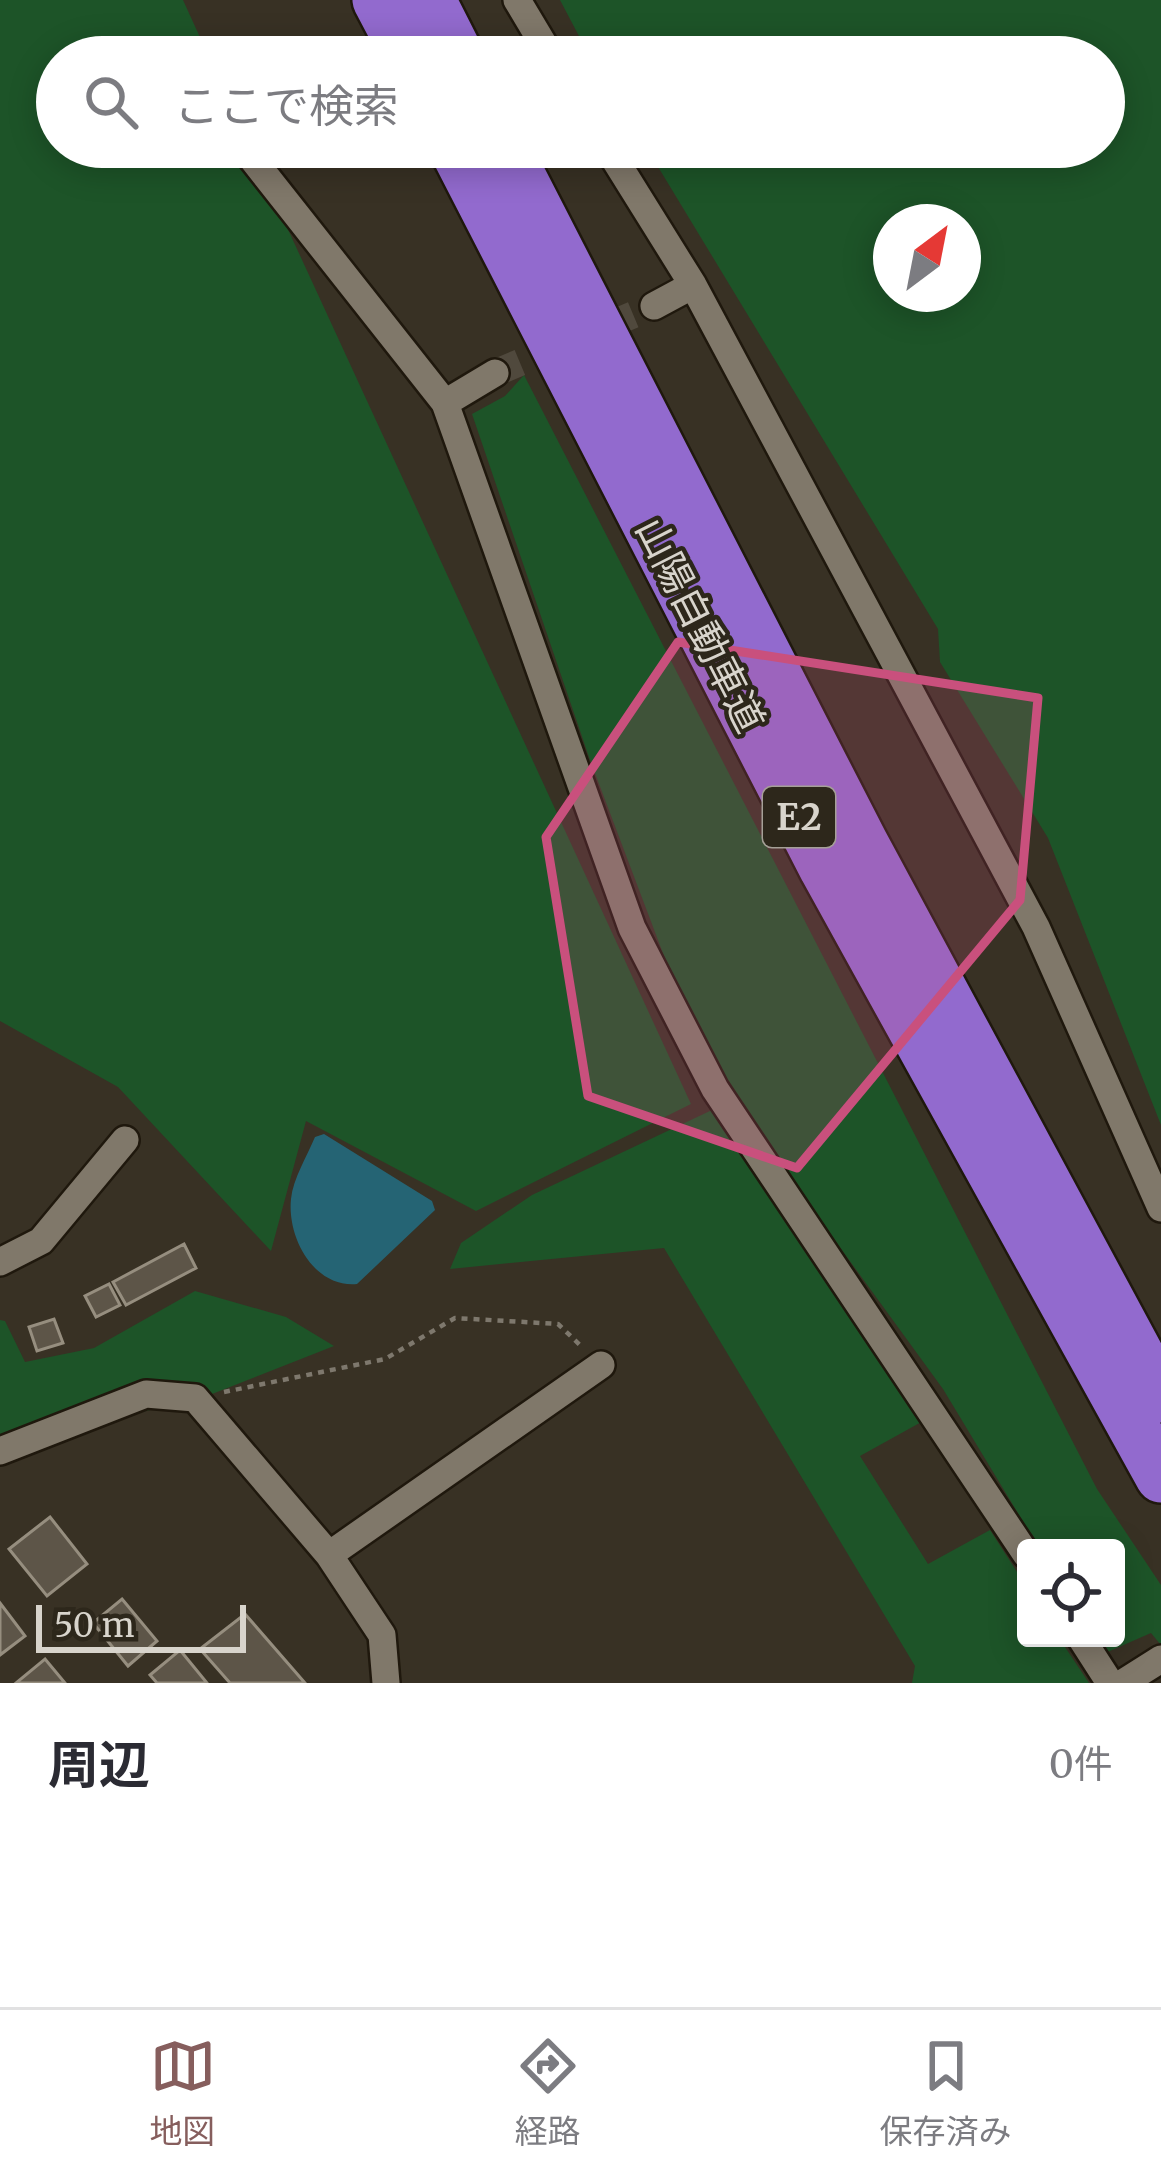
<!DOCTYPE html>
<html lang="ja">
<meta charset="utf-8">
<style>
body{margin:0;font-family:Merriweather,"Noto Sans JP",serif;background:#f2f2f3;color:#2b2b33}
.controls{position:absolute;right:36px;bottom:36px;display:grid;overflow:hidden;border-radius:12px;box-shadow:0 6px 30px #0003}
.controls button{width:108px;height:108px;display:grid;place-items:center;padding:0;border:0;border-bottom:3px solid #e1e1e2;background:#fff;color:#2b2b33;font:60px sans-serif}
.compass{position:absolute;left:873px;top:204px;width:108px;height:108px;border-radius:50%;background:#fff;box-shadow:0 6px 30px #0003;rotate:32deg}
.scale{position:absolute;left:36px;bottom:30px;width:210px;box-sizing:border-box;padding-left:12px;border:6px solid #d8d4cc;border-top:0;font-size:33px;line-height:42px;white-space:nowrap;color:#d8d4cc;-webkit-text-stroke:9px #2d271b;paint-order:stroke}
.list{margin:0;padding:0;list-style:none}
h2{display:flex;justify-content:space-between;align-items:center;height:156px;margin:0;padding:0 48px;font-size:51px}
h2 small{font-size:39px;font-weight:400;color:#7c7c81}
.icon{flex:none;width:66px;height:66px;fill:none;stroke:currentColor;stroke-width:2;stroke-linecap:round;stroke-linejoin:round}
.map{position:relative;flex:none;width:1161px;height:1683px;overflow:hidden}
.search{position:absolute;background:#fff;box-shadow:0 6px 30px #0003;left:36px;right:36px;top:36px;height:132px;display:flex;align-items:center;gap:30px;box-sizing:border-box;padding:0 42px;border-radius:66px;color:#7c7c81;font-size:45px}
.sheet{height:324px;background:#fff}
nav{display:flex;justify-content:space-around;align-items:center;box-sizing:border-box;height:168px;border-top:3px solid #e1e1e2;background:#fff;font-size:33px;color:#7c7c81}
nav a{display:grid;justify-items:center;gap:6px}
nav .on{color:#865e5d}
.map>svg:first-child{display:block}
.green{fill:#1d5428;fill-rule:evenodd}
.water{fill:#256474}
.building{fill:#5d5548;stroke:#968e7f;stroke-width:3}
.lines{fill:none;stroke-linecap:round;stroke-linejoin:round}
.minor-tunnel{stroke:#50493d;stroke-width:27;stroke-dasharray:27 14;stroke-linecap:butt}
.minor-casing{stroke:#1f180d;stroke-width:32}
.motorway-casing{stroke:#1f180d;stroke-width:56}
.path{stroke:#7e786d;stroke-width:4.5;stroke-dasharray:6 6;stroke-linecap:butt}
.minor{stroke:#80786a;stroke-width:27}
.motorway{stroke:#926ace;stroke-width:51}
.marked{fill:#c9507d;fill-opacity:0.2;stroke:#c9507d;stroke-width:9;stroke-linejoin:round}
.labels{text-anchor:middle;dominant-baseline:central;stroke-width:9;stroke-linejoin:round;paint-order:stroke}
.shield{fill:#2d271b;stroke:#a5a097;stroke-width:3}
.shield-label{font-size:36px;font-weight:bold;fill:#d8d4cc}
.street-label{font-size:39px;fill:#d8d4cc;stroke:#2d271b}
</style>
<div class="map">
<svg width="1161" height="1683" viewBox="0 0 1161 1683">
<rect width="100%" height="100%" fill="#383124"/>
<path class="green" d="M0,0H183L209,57H57V147H250L691,1104L476,1211L306,1121L271,1251L118,1087L0,1021Z
M560,0H1161V1125L1048,838L940,662L938,629L646,147H1104V57H590ZM963,222V294H891V222Z
M524,375L1097,1489L1161,1585V1645L1151,1633L1103,1654L1093,1638H1116V1548H1039L943,1389L753,1128L681,1001L590,760L472,414L505,396Z
M712,1110L925,1420L860,1456L928,1564L990,1530L1026,1586V1638H1059L1089,1683H912L915,1666L664,1248L450,1269L461,1243L532,1195Z
M195,1291L286,1317L334,1346L207,1396L0,1447V1320L5,1321L25,1362L94,1348Z"/>
<path class="water" d="M324,1134L432,1201L435,1210L357,1284C314,1288 287,1238 291,1199C293,1179 307,1156 315,1137Z"/>
<path class="building" d="M184,1244L196,1268L126,1305L113,1282Z
M109,1284L120,1305L96,1317L85,1296Z
M54,1319L63,1343L37,1351L29,1327Z
M50,1517L87,1564L47,1596L9,1549Z
M122,1599L157,1641L128,1666L93,1623Z
M0,1603L25,1636L0,1655Z
M245,1614L305,1683H230L200,1649Z
M180,1650L207,1683H157L150,1675Z
M45,1659L65,1683H16Z"/>
<g class="lines">
<path class="minor-tunnel" d="M495,373L654,306"/>
<defs>
<path id="minor" d="M517,0L551,57
M243,147L445,403
M607,147L693,285L1036,927L1161,1208
M654,306L693,285
M495,373L445,403L632,928L715,1089L1026,1554
M0,1262L41,1241L125,1140
M0,1451L146,1394L195,1398L329,1555L601,1365
M329,1555L382,1635L386,1683
M1081,1638L1110,1683
M1123,1683L1161,1659"/>
<path id="motorway" d="M378,0L408,57
M430,0L459,57
M454,147L825,869L1161,1477
M505,147L862,842L1161,1397"/>
</defs>
<use href="#minor" class="minor-casing"/>
<use href="#motorway" class="motorway-casing"/>
<path class="path" d="M224,1392L385,1359L455,1318L558,1324L580,1345"/>
<use href="#minor" class="minor"/>
<use href="#motorway" class="motorway"/>
</g>
<path class="marked" d="M678,642L1038,698L1020,900L797,1168L588,1096L546,837Z"/>
<g class="labels">
<rect class="shield" x="763" y="787" width="72" height="60" rx="9"/>
<g class="shield-label">
<text x="799" y="817">E2</text>
</g>
<g class="street-label">
<text transform="translate(700 625) rotate(63)">山陽自動車道</text>
</g>
</g>
</svg>
<div class="controls">
<button><svg class="icon" aria-label="locate" viewBox="0 0 24 24"><circle cx="12" cy="12" r="6"/><path d="M12 2v4M12 18v4M2 12h4M18 12h4"/></svg></button>
</div>
<svg class="compass" viewBox="-18 -18 36 36"><path d="M0-13l5 13h-10z" fill="#e53935"/><path d="M0 13l5-13h-10z" fill="#7c7c81"/></svg>
<div class="scale">50 m</div>
<div class="search"><svg class="icon" aria-label="search" viewBox="0 0 24 24"><circle cx="10" cy="10" r="6"/><path d="M15 15l6 6"/></svg>ここで検索</div>
</div>
<section class="sheet">
<h2>周辺<small>0件</small></h2>
<ul class="list">
</ul>
</section>
<nav>
<a class="on"><svg class="icon" aria-label="map" viewBox="0 0 24 24"><path d="M3 6l6-2 6 2 6-2v14l-6 2-6-2-6 2zM9 4v14M15 6v14"/></svg>地図</a>
<a><svg class="icon" aria-label="directions" viewBox="0 0 24 24"><path d="M12 3l9 9-9 9-9-9zM9 14v-3h6M13 9l2 2-2 2"/></svg>経路</a>
<a><svg class="icon" aria-label="saved" viewBox="0 0 24 24"><path d="M7 4h10v16l-5-4-5 4z"/></svg>保存済み</a>
</nav>
